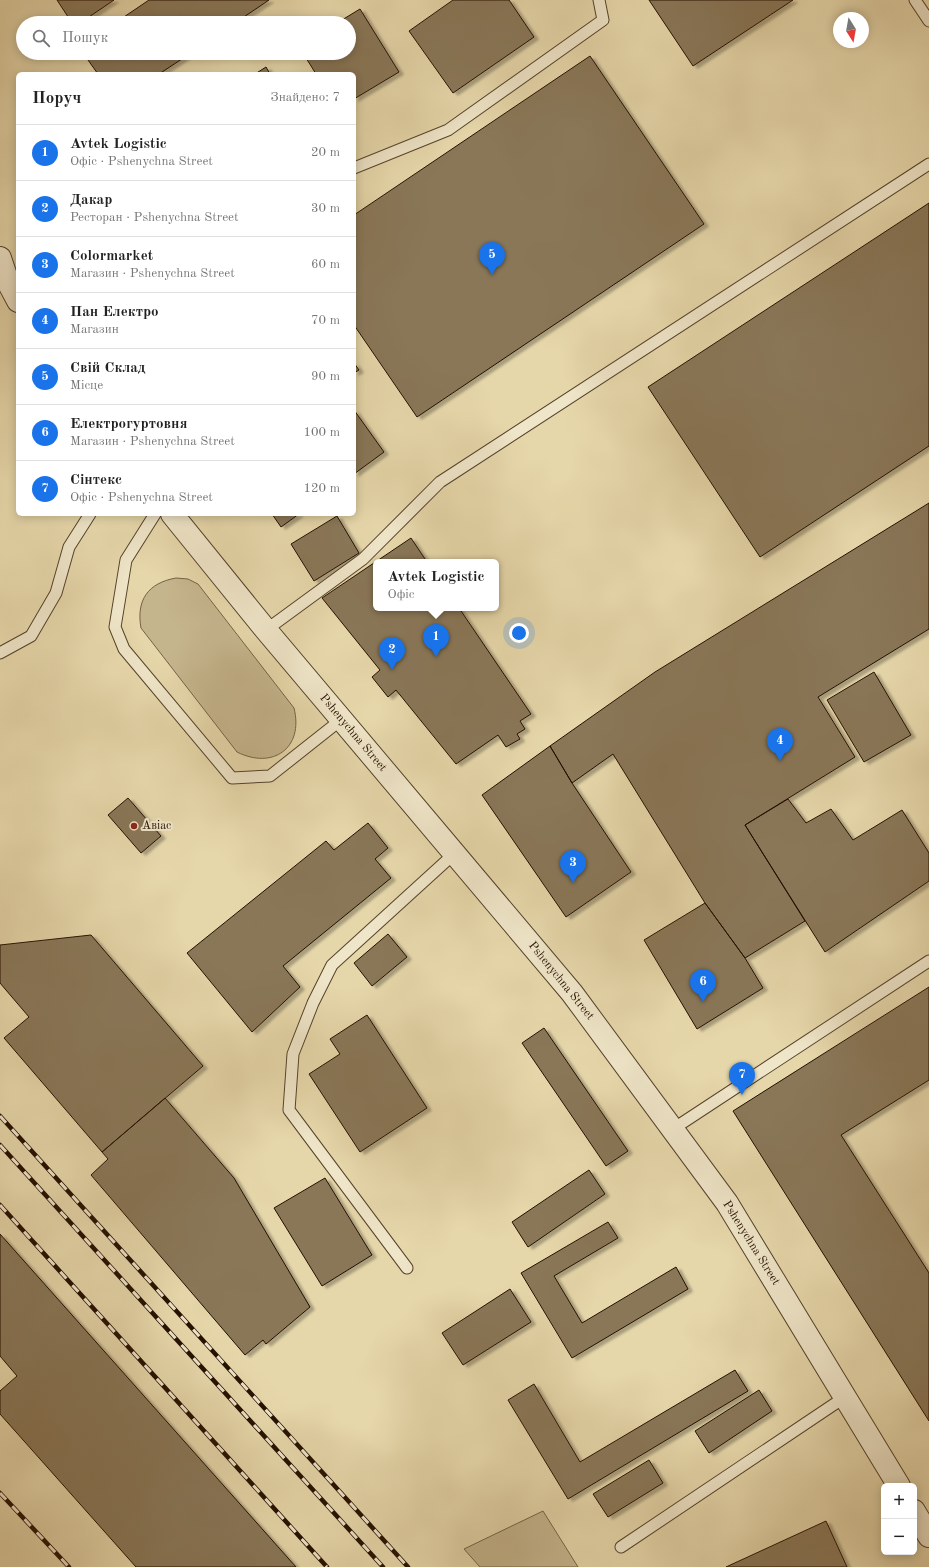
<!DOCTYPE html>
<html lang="uk">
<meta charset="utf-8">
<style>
body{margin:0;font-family:"Old Standard TT",serif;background:#f6f6f6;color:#222}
.controls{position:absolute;right:12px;bottom:12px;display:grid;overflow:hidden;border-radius:6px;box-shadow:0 2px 10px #0003}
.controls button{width:36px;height:36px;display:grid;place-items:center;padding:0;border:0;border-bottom:1px solid #e0e0e0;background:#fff;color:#222;font:20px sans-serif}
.compass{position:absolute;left:833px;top:12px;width:36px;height:36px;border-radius:50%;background:#fff;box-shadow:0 2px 10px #0003;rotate:169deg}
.you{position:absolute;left:519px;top:633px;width:14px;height:14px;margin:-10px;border:3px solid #fff;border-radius:50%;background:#1a73e8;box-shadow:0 0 0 6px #1a73e833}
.badge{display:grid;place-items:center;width:26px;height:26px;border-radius:50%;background:#1a73e8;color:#fff;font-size:13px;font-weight:700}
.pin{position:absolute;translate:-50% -33px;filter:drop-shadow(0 1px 2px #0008)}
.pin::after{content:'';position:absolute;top:21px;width:14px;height:12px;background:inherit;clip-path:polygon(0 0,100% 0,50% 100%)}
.popup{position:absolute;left:373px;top:559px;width:126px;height:52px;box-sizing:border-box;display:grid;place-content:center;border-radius:6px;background:#fff;filter:drop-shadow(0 1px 3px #0005);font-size:13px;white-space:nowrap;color:#767676}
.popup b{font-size:15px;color:#222}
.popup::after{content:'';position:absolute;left:50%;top:100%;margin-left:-8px;border:8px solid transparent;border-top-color:#fff}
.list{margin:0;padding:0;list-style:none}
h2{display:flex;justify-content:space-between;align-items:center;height:52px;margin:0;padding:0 16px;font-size:17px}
h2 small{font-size:13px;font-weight:400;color:#767676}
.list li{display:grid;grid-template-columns:26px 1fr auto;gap:12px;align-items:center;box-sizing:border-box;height:56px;padding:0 16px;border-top:1px solid #e0e0e0}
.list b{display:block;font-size:15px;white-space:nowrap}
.list p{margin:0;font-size:13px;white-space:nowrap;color:#767676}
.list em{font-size:13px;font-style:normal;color:#767676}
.icon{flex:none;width:22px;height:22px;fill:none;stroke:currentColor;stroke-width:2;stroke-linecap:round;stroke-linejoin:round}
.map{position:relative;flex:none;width:929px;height:1567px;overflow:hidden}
.search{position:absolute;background:#fff;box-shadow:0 2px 10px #0003;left:16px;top:16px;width:340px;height:44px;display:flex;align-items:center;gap:10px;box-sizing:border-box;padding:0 14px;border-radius:22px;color:#767676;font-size:15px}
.panel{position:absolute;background:#fff;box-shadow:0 2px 10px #0003;left:16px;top:72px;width:340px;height:444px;border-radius:6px}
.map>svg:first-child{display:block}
.green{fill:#c5b58d;stroke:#756246}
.building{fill:#897758;stroke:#251000;filter:url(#shadow)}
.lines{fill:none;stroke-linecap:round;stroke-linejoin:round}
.lane-casing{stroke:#55422a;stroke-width:13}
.street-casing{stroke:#55422a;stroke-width:24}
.lane{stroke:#efe5c8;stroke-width:11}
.street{stroke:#efe5c8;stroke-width:22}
.rail-casing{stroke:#251000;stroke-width:4.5}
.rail{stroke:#efe5c8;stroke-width:3;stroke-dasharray:9;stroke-linecap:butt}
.poi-dot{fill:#8f2418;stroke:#efe5c8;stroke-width:1.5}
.labels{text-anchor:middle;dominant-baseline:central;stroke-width:4;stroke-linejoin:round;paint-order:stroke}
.street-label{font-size:12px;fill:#251000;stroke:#efe5c8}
.poi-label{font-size:12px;fill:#251000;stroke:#efe5c8;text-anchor:start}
</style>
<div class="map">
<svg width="929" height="1567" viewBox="0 0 929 1567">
<defs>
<filter id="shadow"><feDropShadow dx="4.5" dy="2.5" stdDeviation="1" flood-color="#0004"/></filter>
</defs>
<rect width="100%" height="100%" fill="#e6d7aa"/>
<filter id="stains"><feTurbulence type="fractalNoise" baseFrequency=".005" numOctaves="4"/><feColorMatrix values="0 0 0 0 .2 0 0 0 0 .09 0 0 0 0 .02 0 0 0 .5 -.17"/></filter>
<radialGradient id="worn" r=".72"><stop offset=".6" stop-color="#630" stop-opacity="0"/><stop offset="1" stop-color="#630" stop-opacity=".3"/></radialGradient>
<path class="green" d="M176,578L188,579L198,584L294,708C304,748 273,770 237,752L141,628C136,600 148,583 176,578Z
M543,1511L578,1567H480L464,1549Z"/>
<path class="building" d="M57,0H114L80,23H72Z
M149,0H269L235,23H115Z
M453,0H509L534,37L453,93L409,31Z
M649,0H793L693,66Z
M360,9L399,72L354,99V74H316L303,53H349V23H337Z
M83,53H191L159,74H98Z
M590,56L704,224L417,417L354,325V215Z
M266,67L270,74H255Z
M929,203V446L760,557L648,387Z
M354,363L359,370L354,373Z
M354,410L384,452L354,474Z
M929,503V629L818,697L855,757L745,825L805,921L745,958L705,903L613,754L572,783L550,746L655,672Z
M272,514H299L281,527Z
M337,516L359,553L314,581L291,544Z
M411,538L427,562H376V608H459L531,714L520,721L525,729L517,734L520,739L506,747L498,735L456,764L396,690L388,697L372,677L380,670L322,598Z
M874,672L911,735L864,762L827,700Z
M550,746L572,783L631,872L566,917L482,795Z
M128,798L161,836L141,853L108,815Z
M788,799L806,823L831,809L853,840L902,810L929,853V881L825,952L745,825Z
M368,823L388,848L375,859L391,878L283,966L300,987L252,1032L187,953L326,841L334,850Z
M705,903L745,958L763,988L697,1029L644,940Z
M388,934L407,957L372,986L354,963Z
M91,935L203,1066L102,1152L4,1038L29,1017L0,983V945Z
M929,987V1080L841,1135L929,1273V1421L733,1111Z
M367,1015L427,1108L360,1152L309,1074L340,1054L330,1039Z
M544,1028L628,1151L606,1166L522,1043Z
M165,1098L234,1178L310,1307L266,1344L263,1340L245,1355L91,1175L108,1159L102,1152Z
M589,1170L605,1194L528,1247L512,1222Z
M325,1178L372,1255L322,1286L274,1208Z
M608,1222L618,1238L554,1276L582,1323L676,1267L688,1289L572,1358L521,1273Z
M0,1234L296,1567H136L0,1414V1391L17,1376L0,1356Z
M510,1289L531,1322L463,1365L442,1333Z
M735,1370L748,1391L568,1499L508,1400L534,1384L580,1462Z
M759,1390L772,1411L709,1453L695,1431Z
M649,1460L663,1483L608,1517L593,1494Z
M826,1521L847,1567H726Z"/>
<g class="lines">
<defs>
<path id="lane" d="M915,0L929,21
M354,168L448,130L603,20L599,0
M155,514L126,560L115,627L124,649L232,778L270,776L342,719
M266,630L363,559L440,482L929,164
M0,653L31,636L56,593L69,547L90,514
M673,1129L929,961
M407,1268L289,1110L293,1054L313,1003L332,965L455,853
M621,1547L845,1397"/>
<path id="street" d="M0,258L8,282L18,301
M172,514L266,630L572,993L727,1203L899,1486
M914,1511L929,1536"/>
</defs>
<use href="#lane" class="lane-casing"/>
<use href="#street" class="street-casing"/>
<use href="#lane" class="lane"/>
<use href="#street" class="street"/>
<defs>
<path id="rail" d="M0,1116L408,1567
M0,1145L383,1567
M0,1205L327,1567
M0,1493L69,1567"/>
</defs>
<use href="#rail" class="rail-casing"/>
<use href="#rail" class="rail"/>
</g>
<circle class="poi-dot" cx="134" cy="826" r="4"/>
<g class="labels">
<g class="street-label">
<text transform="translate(353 733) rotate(50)">Pshenychna Street</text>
<text transform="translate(561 981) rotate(51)">Pshenychna Street</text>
<text transform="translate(751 1243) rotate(58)">Pshenychna Street</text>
</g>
<g class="poi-label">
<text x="142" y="826">Авіас</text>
</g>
</g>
<rect width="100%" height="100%" filter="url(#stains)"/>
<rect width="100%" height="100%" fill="url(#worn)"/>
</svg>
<div class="controls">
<button>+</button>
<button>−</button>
</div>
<svg class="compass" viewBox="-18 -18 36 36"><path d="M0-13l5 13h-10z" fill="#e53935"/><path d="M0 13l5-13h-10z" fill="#767676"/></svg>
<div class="you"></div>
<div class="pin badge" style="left:436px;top:657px">1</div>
<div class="popup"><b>Avtek Logistic</b>Офіс</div>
<div class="pin badge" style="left:392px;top:670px">2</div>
<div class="pin badge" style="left:573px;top:883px">3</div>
<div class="pin badge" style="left:780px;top:761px">4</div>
<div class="pin badge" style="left:492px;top:275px">5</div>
<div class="pin badge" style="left:703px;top:1002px">6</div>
<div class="pin badge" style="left:742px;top:1095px">7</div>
<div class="search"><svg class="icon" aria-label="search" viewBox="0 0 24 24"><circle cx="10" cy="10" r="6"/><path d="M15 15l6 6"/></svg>Пошук</div>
<section class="panel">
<h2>Поруч<small>Знайдено: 7</small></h2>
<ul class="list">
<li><span class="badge">1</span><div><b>Avtek Logistic</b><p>Офіс · Pshenychna Street</p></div><em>20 m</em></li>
<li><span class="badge">2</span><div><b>Дакар</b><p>Ресторан · Pshenychna Street</p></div><em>30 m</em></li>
<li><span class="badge">3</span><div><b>Colormarket</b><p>Магазин · Pshenychna Street</p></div><em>60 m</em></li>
<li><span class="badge">4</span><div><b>Пан Електро</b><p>Магазин</p></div><em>70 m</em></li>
<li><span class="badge">5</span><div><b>Свій Склад</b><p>Місце</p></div><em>90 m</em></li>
<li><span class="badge">6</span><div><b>Електрогуртовня</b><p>Магазин · Pshenychna Street</p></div><em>100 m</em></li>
<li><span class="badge">7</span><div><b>Сінтекс</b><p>Офіс · Pshenychna Street</p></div><em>120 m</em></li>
</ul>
</section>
</div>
